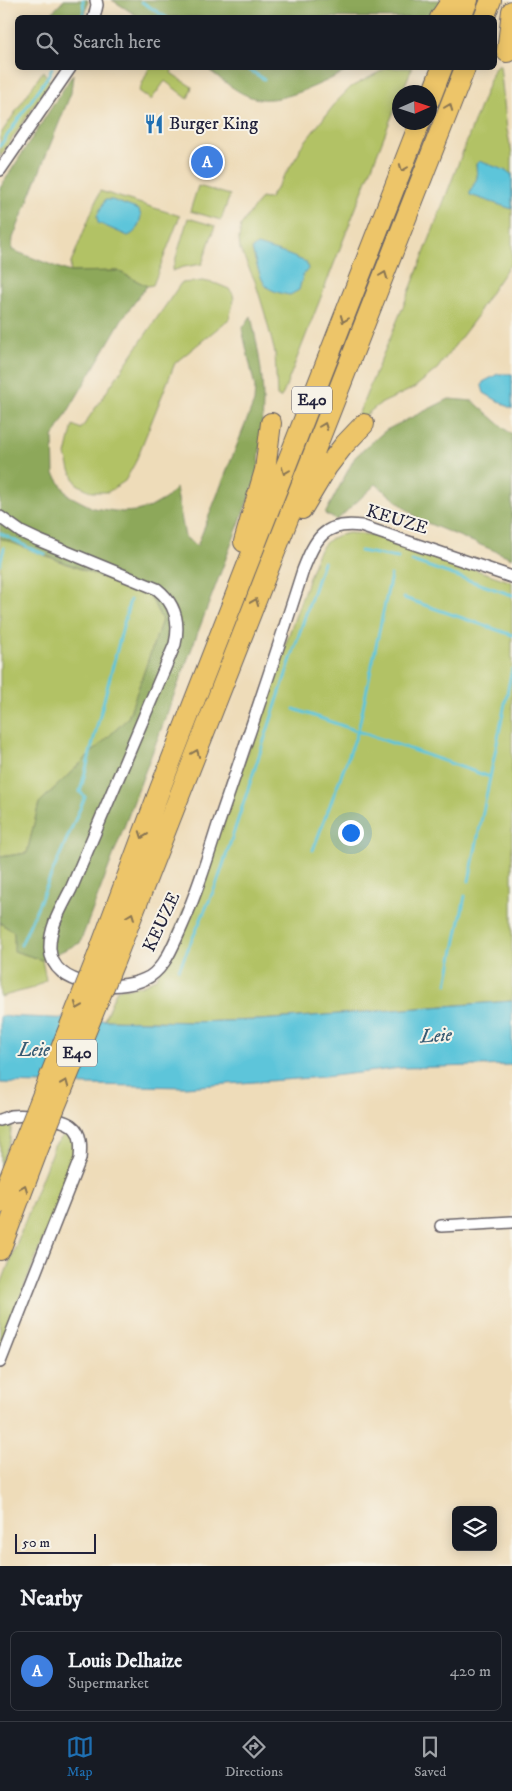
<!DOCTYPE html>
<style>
body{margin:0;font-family:"IM FELL DW Pica",serif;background:#20242c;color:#f1f3f6}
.controls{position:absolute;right:15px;bottom:15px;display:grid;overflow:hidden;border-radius:8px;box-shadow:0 2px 12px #0003}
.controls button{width:45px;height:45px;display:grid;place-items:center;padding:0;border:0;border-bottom:1px solid #363941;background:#171b24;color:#f1f3f6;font:25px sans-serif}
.compass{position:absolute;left:392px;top:85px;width:45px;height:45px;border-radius:50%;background:#171b24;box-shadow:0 2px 12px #0003;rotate:87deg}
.scale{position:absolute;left:15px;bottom:12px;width:81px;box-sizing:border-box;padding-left:5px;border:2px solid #22223b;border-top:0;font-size:14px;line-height:18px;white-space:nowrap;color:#22223b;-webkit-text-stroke:4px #f7f3e8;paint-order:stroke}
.you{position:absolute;left:350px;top:832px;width:18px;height:18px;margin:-12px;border:4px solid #fff;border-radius:50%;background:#1a73e8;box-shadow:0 0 0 8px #1a73e833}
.badge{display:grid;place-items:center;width:32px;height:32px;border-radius:50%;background:#1f6fb2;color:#fff;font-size:16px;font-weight:700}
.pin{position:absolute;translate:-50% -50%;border:2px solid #fff;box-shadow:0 1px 5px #0006}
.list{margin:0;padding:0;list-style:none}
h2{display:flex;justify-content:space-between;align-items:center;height:65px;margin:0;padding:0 20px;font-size:21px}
h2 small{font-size:16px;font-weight:400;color:#9ea1a6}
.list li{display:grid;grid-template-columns:32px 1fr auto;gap:15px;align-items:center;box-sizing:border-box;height:80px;margin:0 10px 10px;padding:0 10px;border:1px solid #363941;border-radius:8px}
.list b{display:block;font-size:19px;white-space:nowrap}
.list p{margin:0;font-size:16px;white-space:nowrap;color:#9ea1a6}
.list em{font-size:16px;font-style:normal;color:#9ea1a6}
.icon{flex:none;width:28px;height:28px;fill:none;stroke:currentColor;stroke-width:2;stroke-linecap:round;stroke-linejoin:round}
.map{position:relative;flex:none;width:512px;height:1566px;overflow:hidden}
.search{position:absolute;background:#171b24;box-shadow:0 2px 12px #0003;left:15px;right:15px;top:15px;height:55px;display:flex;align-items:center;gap:12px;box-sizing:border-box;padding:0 18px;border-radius:8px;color:#9ea1a6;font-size:19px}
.sheet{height:155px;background:#171b24}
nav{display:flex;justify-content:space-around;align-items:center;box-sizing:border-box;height:70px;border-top:1px solid #363941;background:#171b24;font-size:14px;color:#9ea1a6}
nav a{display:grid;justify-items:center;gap:2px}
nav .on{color:#1f6fb2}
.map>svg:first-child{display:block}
.green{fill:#b2c265;stroke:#6a7250}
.forest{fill:#8da85a;stroke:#58654a}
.water{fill:#5dc5da;stroke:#40748a}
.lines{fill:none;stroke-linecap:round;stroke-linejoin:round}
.stream{stroke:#5dc5da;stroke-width:3}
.minor-casing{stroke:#696367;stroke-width:14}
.motorway-casing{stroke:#696367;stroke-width:22}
.minor{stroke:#fff;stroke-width:11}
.motorway{stroke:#edc569;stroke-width:20}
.motorway-bridge-casing{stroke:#696367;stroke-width:22;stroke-linecap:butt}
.motorway-bridge{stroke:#edc569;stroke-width:20}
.oneway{stroke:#887452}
.labels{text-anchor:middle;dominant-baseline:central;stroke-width:4;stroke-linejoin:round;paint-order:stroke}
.shield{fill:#f7f3e8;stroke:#62616f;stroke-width:1}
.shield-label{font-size:16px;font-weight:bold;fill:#22223b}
.poi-label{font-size:18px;fill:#22223b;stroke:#f7f3e8;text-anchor:start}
.street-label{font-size:18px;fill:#22223b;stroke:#f7f3e8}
.water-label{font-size:19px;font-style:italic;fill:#375b73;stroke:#f7f3e8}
</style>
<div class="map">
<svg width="512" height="1566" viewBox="0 0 512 1566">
<rect width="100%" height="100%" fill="#f7f3e8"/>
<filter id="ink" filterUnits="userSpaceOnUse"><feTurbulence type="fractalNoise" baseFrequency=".02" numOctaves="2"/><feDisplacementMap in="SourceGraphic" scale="10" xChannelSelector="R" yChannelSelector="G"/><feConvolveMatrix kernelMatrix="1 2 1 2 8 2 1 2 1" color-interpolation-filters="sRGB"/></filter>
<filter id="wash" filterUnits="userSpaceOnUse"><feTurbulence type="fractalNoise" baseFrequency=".0096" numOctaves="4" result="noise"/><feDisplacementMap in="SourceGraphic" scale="20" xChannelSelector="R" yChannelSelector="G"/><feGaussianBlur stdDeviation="1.12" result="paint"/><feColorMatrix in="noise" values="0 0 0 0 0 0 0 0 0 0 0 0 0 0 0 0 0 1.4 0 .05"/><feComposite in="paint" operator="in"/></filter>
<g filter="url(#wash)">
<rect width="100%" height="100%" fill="#eedcb9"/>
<path class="green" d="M498,65H500L507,130L512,154V264L508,267L479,310L478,315L437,369L414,388L378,405L360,420L357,417L412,285L495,67Z
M149,68H173L171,73L192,87L188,99L165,81L151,100L139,91Z
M387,68H412L402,92H400L399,98L283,394L280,398L277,396L275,353L265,314L255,281L240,249L239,239L241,225L261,198L266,199L270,198L299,153L300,148L338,100L351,87Z
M43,71L50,82L0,157V135Z
M198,186L230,195L221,220L190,211Z
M100,191L180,216L153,285L147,286L118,271L70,272L71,263Z
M188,218L215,226L202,264L184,267L172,271Z
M203,281L217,284L229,289L233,294L234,300L229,319L175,363L135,463L125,481L108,492H92L77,484L70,470L66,455L73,425L81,429L181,283Z
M349,533L374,535L512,582V1001L260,1020L191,1022L104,1020L117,989C132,988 143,987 156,978L240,773L317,555C326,539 331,537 349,533Z
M0,538L150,596L162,620L128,718L39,803L27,853L0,857Z
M0,923L14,932L15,951L42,960L46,980L33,988L0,997Z
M12,1121L10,1140L0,1166V1125Z
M69,1129L75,1139V1157L0,1349V1287L54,1146Z"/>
<path class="forest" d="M64,0H88L85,17H48Z
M112,0H442L433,18L139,17Z
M206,68H354C326,80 278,109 248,96C233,90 219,77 206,68Z
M73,74L71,93L13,238L12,250L70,272L118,271L147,286L122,319L53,437L54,474L68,495L93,508L122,512L136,511L151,507L165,499L176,488L185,537L197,546L254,402L255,387L242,329L251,316C257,343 263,372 263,400C263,425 260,449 258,474L80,943L42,960L14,951V932L0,923V857L27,853L39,803L128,718L162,620L150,595L0,538V188Z
M449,399L473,401L512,435V558L420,520L376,484L337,520L325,514L355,457L386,430Z"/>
<path class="water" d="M479,161L507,171L512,175V209L470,195V192L477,178L476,164Z
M105,200H112L139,210L141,216C139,224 137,233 128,236L98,223L97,216Z
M257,245L286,254L306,262L308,269L303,275L299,290L290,295C282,294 272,291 267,287C261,282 254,257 252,249Z
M498,374H512V409L484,393L482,386L483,382Z
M512,1001V1065L401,1068L324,1077L185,1087L0,1083V1016L104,1020L191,1022L260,1020Z"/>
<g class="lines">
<path class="stream" d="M142,2L167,18
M81,18L84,12L83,0
M246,68L264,79
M0,146L48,76L52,68
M0,533L31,549L45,554
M360,551L398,558
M412,561L512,595
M0,564L4,548
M404,598L512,635
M294,709L490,777
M313,850L358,731L391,575
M469,881L512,669
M21,945L85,797L80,792L130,600
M179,969L217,883L323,562
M447,984L465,896"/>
</g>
</g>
<g filter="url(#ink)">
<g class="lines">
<defs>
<path id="minor" d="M94,18L97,5L96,0
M0,170L70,68
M0,517L21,532L38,540L157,589C176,604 180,622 175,644L71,889C62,907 49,927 50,949C52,988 118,992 145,979C153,976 159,969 164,962C171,952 176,939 181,928C196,895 207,860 218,825C247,740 276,656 303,570C315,540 323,521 361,526L512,577
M0,1120C4,1119 8,1117 11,1116C24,1114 63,1118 72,1126C82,1133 81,1148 80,1159L0,1362
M441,1226L512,1222"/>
<path id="motorway" d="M440,18L452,0
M461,18L468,0
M484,18L491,0
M507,52L512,11
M430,99L442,68
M302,509L327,467L344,445L364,424
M244,542L265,470L271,423
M96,960L160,789L420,122
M114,962L465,68
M0,1202L24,1142
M0,1250L40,1144"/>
</defs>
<use href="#minor" class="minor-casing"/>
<use href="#motorway" class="motorway-casing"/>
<use href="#minor" class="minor"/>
<use href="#motorway" class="motorway"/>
<defs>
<path id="motorway-bridge" d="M24,1142L96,960
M40,1144L114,962"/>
</defs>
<use href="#motorway-bridge" class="motorway-bridge-casing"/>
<use href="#motorway-bridge" class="motorway-bridge"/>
</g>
<defs><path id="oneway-chevron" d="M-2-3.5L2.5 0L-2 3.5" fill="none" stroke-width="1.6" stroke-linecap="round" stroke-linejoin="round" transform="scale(1.25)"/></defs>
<g class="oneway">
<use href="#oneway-chevron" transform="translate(449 107) rotate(-69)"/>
<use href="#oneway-chevron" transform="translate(403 168) rotate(111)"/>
<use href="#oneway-chevron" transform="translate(384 275) rotate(-69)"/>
<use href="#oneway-chevron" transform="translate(344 319) rotate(111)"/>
<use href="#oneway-chevron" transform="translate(324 426) rotate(-69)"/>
<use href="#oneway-chevron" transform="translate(285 471) rotate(111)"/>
<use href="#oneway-chevron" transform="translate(255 602) rotate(-68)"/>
<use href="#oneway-chevron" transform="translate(196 753) rotate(-68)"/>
<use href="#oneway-chevron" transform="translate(143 835) rotate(110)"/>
<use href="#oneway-chevron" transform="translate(131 916) rotate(-69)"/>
<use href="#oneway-chevron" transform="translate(78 1006) rotate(112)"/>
<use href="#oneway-chevron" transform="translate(65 1083) rotate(-68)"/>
<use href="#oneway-chevron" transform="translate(24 1188) rotate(-69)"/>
</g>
</g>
<defs>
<symbol id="restaurant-bare" viewBox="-9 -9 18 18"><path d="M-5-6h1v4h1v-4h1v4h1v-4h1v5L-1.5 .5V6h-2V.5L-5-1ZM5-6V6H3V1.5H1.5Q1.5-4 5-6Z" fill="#1f6fb2" stroke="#f7f3e8" stroke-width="2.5" paint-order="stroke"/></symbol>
</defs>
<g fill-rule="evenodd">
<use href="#restaurant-bare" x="140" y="110" width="28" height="28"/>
</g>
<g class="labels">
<g class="shield">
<rect x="292" y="386.5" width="40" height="27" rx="4"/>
<rect x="57" y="1039.5" width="40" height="27" rx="4"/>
</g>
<g class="shield-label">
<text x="312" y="400">E40</text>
<text x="77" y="1053">E40</text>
</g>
<g class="poi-label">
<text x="169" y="124">Burger King</text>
</g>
<g class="street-label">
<text transform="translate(397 520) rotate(17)">KEUZE</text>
<text transform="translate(162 922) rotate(-65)">KEUZE</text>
</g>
<g class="water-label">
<text transform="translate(436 1036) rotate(-4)">Leie</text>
<text x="34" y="1050">Leie</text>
</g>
</g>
</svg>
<div class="controls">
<button><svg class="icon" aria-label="layers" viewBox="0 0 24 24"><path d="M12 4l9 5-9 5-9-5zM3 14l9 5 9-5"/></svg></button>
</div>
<svg class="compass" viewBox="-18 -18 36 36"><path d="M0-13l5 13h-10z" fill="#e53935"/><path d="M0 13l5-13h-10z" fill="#9ea1a6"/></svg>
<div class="scale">50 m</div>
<div class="you"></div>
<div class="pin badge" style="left:207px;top:162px;background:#3f7fe0">A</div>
<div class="search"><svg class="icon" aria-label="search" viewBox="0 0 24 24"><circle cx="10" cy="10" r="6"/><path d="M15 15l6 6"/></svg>Search here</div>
</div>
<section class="sheet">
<h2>Nearby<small></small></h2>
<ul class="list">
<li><span class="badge" style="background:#3f7fe0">A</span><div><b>Louis Delhaize</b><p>Supermarket</p></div><em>420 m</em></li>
</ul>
</section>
<nav>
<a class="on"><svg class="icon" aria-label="map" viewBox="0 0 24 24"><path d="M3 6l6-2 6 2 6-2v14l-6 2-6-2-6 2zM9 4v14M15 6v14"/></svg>Map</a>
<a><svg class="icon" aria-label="directions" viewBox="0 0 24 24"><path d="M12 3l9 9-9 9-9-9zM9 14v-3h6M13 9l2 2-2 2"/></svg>Directions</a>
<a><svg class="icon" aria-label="saved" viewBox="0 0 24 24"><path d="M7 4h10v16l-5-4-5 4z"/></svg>Saved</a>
</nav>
